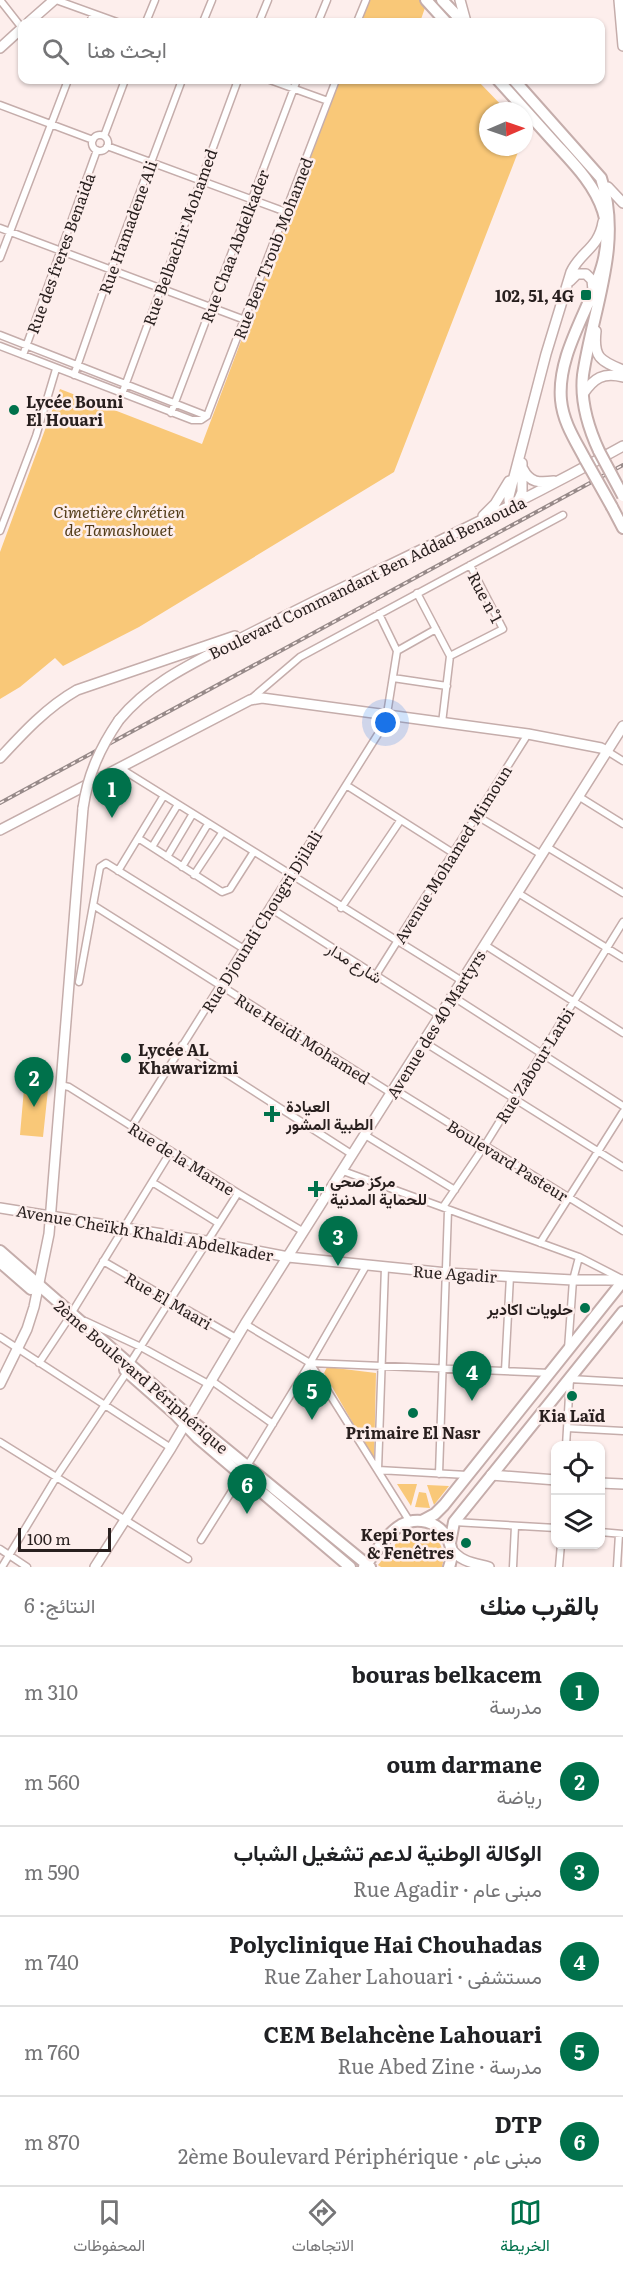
<!DOCTYPE html>
<html lang="ar">
<meta charset="utf-8">
<style>
body{margin:0;font-family:Literata,Vazirmatn,serif;background:#f6f6f6;color:#202124;direction:rtl}
.controls{position:absolute;right:18px;bottom:18px;display:grid;overflow:hidden;border-radius:12px;box-shadow:0 2px 4px #0004}
.controls button{width:54px;height:54px;display:grid;place-items:center;padding:0;border:0;border-bottom:2px solid #e0e0e0;background:#fff;color:#202124;font:30px sans-serif}
.compass{position:absolute;left:479px;top:102px;width:54px;height:54px;border-radius:50%;background:#fff;box-shadow:0 2px 4px #0004;rotate:88deg}
.scale{position:absolute;left:18px;bottom:15px;width:93px;box-sizing:border-box;padding-left:6px;border:3px solid #281f1e;border-top:0;font-size:16px;line-height:21px;white-space:nowrap;color:#281f1e;-webkit-text-stroke:4px #fdeeec;paint-order:stroke}
.you{position:absolute;left:386px;top:723px;width:21px;height:21px;margin:-15px;border:4px solid #fff;border-radius:50%;background:#1a73e8;box-shadow:0 0 0 9px #1a73e833}
.badge{display:grid;place-items:center;width:39px;height:39px;border-radius:50%;background:#00714b;color:#fff;font-size:20px;font-weight:700}
.pin{position:absolute;translate:-50% -50px;filter:drop-shadow(0 2px 3px #0008)}
.pin::after{content:'';position:absolute;top:32px;width:21px;height:18px;background:inherit;clip-path:polygon(0 0,100% 0,50% 100%)}
.list{margin:0;padding:0;list-style:none}
h2{display:flex;justify-content:space-between;align-items:center;height:78px;margin:0;padding:0 24px;font-size:26px}
h2 small{font-size:20px;font-weight:400;color:#757577}
.list li{display:grid;grid-template-columns:39px 1fr auto;gap:18px;align-items:center;box-sizing:border-box;height:90px;padding:0 24px;border-top:2px solid #e0e0e0}
.list b{display:block;font-size:22px;white-space:nowrap}
.list p{margin:0;font-size:20px;white-space:nowrap;color:#757577}
.list em{font-size:20px;font-style:normal;color:#757577}
.icon{flex:none;width:33px;height:33px;fill:none;stroke:currentColor;stroke-width:2;stroke-linecap:round;stroke-linejoin:round}
.map{position:relative;flex:none;width:623px;height:1567px;overflow:hidden;direction:ltr}
.search{position:absolute;background:#fff;box-shadow:0 2px 4px #0004;left:18px;right:18px;top:18px;height:66px;display:flex;align-items:center;gap:15px;box-sizing:border-box;padding:0 21px;border-radius:12px;color:#757577;font-size:22px}
.sheet{height:618px;background:#fff}
nav{display:flex;justify-content:space-around;align-items:center;box-sizing:border-box;height:84px;border-top:2px solid #e0e0e0;background:#fff;font-size:16px;color:#757577}
nav a{display:grid;justify-items:center;gap:3px}
nav .on{color:#00714b}
.map>svg:first-child{display:block}
.green{fill:#f9c878}
.lines{fill:none;stroke-linecap:round;stroke-linejoin:round}
.street-casing{stroke:#c5adab;stroke-width:9}
.secondary-casing{stroke:#c5adab;stroke-width:12}
.primary-casing{stroke:#c5adab;stroke-width:14}
.street{stroke:#fff;stroke-width:6}
.secondary{stroke:#fff;stroke-width:9}
.primary{stroke:#fff;stroke-width:10}
.rail-casing{stroke:#978a89;stroke-width:4}
.rail{stroke:#fdeeec;stroke-width:1.5;stroke-dasharray:4.5;stroke-linecap:butt}
.secondary-bridge-casing{stroke:#c5adab;stroke-width:12;stroke-linecap:butt}
.primary-bridge-casing{stroke:#c5adab;stroke-width:14;stroke-linecap:butt}
.secondary-bridge{stroke:#fff;stroke-width:9}
.primary-bridge{stroke:#fff;stroke-width:10}
.poi-dot{fill:#00714b;stroke:#fdeeec;stroke-width:2}
.labels{text-anchor:middle;dominant-baseline:central;stroke-width:5;stroke-linejoin:round;paint-order:stroke}
.street-label{font-size:16px;fill:#281f1e;stroke:#fdeeec}
.poi-label{font-size:16px;font-weight:bold;fill:#281f1e;stroke:#fdeeec;text-anchor:start}
.park-label{font-size:16px;font-style:italic;fill:#533d1a;stroke:#fdeeec}
</style>
<div class="map">
<svg width="623" height="1567" viewBox="0 0 623 1567">
<rect width="100%" height="100%" fill="#fdeeec"/>
<path class="green" d="M370,0H421L426,5L420,22H361Z
M340,80H477L507,111H488V147H520L394,472L139,627L63,666L55,658L20,687L0,699V552L60,389L202,444Z
M25,1077L49,1080L43,1137L20,1135Z
M327,1367L376,1373L374,1460L324,1373Z
M397,1484H417L411,1506Z
M427,1485L449,1486L434,1505Z
M419,1492L426,1493L430,1508L415,1507Z
M419,1530C438,1533 447,1549 442,1567H381L378,1565L403,1535Z"/>
<g class="lines">
<defs>
<path id="street" d="M0,0L22,28
M56,0L117,22
M90,22L93,14
M146,22L155,0
M203,22L212,0
M259,22L268,0
M318,22L327,0
M357,22L366,0
M270,80L328,101
M0,105L93,140
M92 143a8 8 0 1 1 16 0a8 8 0 1 1-16 0Z
M104,136L125,80
M107,146L286,212
M0,228L245,320
M0,258L68,80
M0,335L207,416
M0,346L192,420H201L207,416
M23,355L97,150
M74,375L111,269L182,80
M122,394L238,80
M171,413L297,80
M207,416L336,80
M0,531L36,436L56,369
M417,593L450,656L442,723
M379,614L397,651L387,714
M397,651L436,629
M450,656L503,629L470,565
M393,678L447,686
M252,698L300,657L563,515
M607,751L623,761
M120,768L462,981
M346,785L453,853
M578,796L623,824
M477,816L542,855
M138,838L222,892L230,889L253,853
M152,847L177,806
M547,847L623,893
M167,857L192,815
M182,867L208,824
M118,871L163,797
M194,875L222,833
M518,893L623,958
M93,905L391,1093
M270,908L440,1016
M341,908L400,821
M485,945L623,1033
M376,975L528,734
M79,982L100,867L106,863L244,949
M452,996L623,1106
M424,1042L623,1167
M182,1045L353,1155
M60,1085L69,1087L238,1193L304,1232
M394,1089L623,1231
M132,1126L390,715
M365,1135L455,1190
M343,1171L579,1257L622,1279
M152,1182L218,1223
M443,1207L485,1145L623,922
M540,1243L623,1112
M103,1261L236,1338
M385,1267L378,1470L467,1475
M71,1314L171,1151
M85,1321L141,1347L210,1385
M245,1324L310,1363L410,1522
M0,1337L171,1448
M568,1349L573,1280L579,1257
M39,1363L67,1321
M310,1363L550,1373
M129,1365L238,1193
M505,1371L510,1276
M212,1381L273,1424
M567,1428L623,1431
M0,1442L188,1559
M566,1446L570,1379L623,1382
M247,1466L310,1363L366,1266
M439,1474L448,1210
M454,1522L556,1528
M600,1532L623,1534
M201,1540L242,1475
M0,1549L27,1567
M2,1567L57,1476L127,1372
M513,1567L515,1526
M559,1567L561,1544
M617,1567L619,1534"/>
<path id="secondary" d="M460,0L466,22
M619,0L623,46
M29,22L54,0
M0,48L22,28
M608,187L623,203
M570,281L577,274H586L592,280L593,290
M596,331C593,357 600,361 623,370
M583,394C594,378 603,372 623,377
M522,463V492L519,499L514,505L509,501V496L546,354L571,272C580,252 599,248 603,222
M523,469C530,483 539,483 554,481
M483,516L495,504L509,481
M119,720C147,686 183,668 222,648C251,633 281,618 311,603C416,552 521,503 623,446
M0,758C23,733 47,707 77,690L235,636
M0,830L250,700L262,698L528,734L601,748L607,751
M0,1208L206,1241L288,1257L447,1273L573,1280H623
M0,1384L27,1329L34,1307L49,1234L83,808
M491,1475L556,1480
M600,1483L623,1484
M451,1548C460,1562 474,1563 489,1567
M95,1567L171,1448L245,1324L623,726"/>
<path id="primary" d="M426,0L446,22
M442,0L463,22
M498,80C516,100 534,120 553,141C572,162 594,183 603,211C623,275 555,335 561,400C563,422 575,440 585,459
M514,80L601,178C623,244 593,308 583,375C580,402 588,427 599,451
M612,507L623,528
M0,1251L182,1410L187,1417L370,1567
M0,1262L31,1289
M125,1370L174,1413L198,1438L350,1567
M422,1521L435,1514L444,1505L623,1281
M450,1543L454,1522L623,1312
M364,1567C375,1554 387,1533 401,1525C429,1510 461,1537 449,1567"/>
</defs>
<use href="#street" class="street-casing"/>
<use href="#secondary" class="secondary-casing"/>
<use href="#primary" class="primary-casing"/>
<use href="#street" class="street"/>
<use href="#secondary" class="secondary"/>
<use href="#primary" class="primary"/>
<defs>
<path id="rail" d="M0,803L623,465"/>
</defs>
<use href="#rail" class="rail-casing"/>
<use href="#rail" class="rail"/>
<defs>
<path id="secondary-bridge" d="M83,808C88,774 100,748 119,720"/>
<path id="primary-bridge" d="M599,451L623,496
M585,459L612,507"/>
</defs>
<use href="#secondary-bridge" class="secondary-bridge-casing"/>
<use href="#primary-bridge" class="primary-bridge-casing"/>
<use href="#secondary-bridge" class="secondary-bridge"/>
<use href="#primary-bridge" class="primary-bridge"/>
</g>
<g class="poi-dot">
<rect x="580" y="289" width="12" height="12" rx="3"/>
<circle cx="14" cy="410" r="6"/>
<circle cx="126" cy="1058" r="6"/>
<path d="M269 1105h6v6h6v6h-6v6h-6v-6h-6v-6h6z"/>
<path d="M313 1180h6v6h6v6h-6v6h-6v-6h-6v-6h6z"/>
<circle cx="585" cy="1308" r="6"/>
<circle cx="572" cy="1396" r="6"/>
<circle cx="413" cy="1413" r="6"/>
<circle cx="466" cy="1543" r="6"/>
</g>
<g class="labels">
<g class="street-label">
<text transform="translate(127 227) rotate(-70)">Rue Hamadene Ali</text>
<text transform="translate(179 237) rotate(-70)">Rue Belbachir Mohamed</text>
<text transform="translate(234 246) rotate(-69)">Rue Chaa Abdelkader</text>
<text transform="translate(272 248) rotate(-69)">Rue Ben Troub Mohamed</text>
<text transform="translate(60 253) rotate(-70)">Rue des freres Benaida</text>
<text transform="translate(367 577) rotate(-26)">Boulevard Commandant Ben Addad Benaouda</text>
<text transform="translate(486 597) rotate(62)">Rue n°1</text>
<text transform="translate(452 854) rotate(-58)">Avenue Mohamed Mimoun</text>
<text transform="translate(261 921) rotate(-58)">Rue Djoundi Chougri Djilali</text>
<text transform="translate(355 962) rotate(32)">شارع مدار</text>
<text transform="translate(435 1024) rotate(-58)">Avenue des 40 Martyrs</text>
<text transform="translate(303 1038) rotate(32)">Rue Heidi Mohamed</text>
<text transform="translate(534 1065) rotate(-58)">Rue Zabour Larbi</text>
<text transform="translate(182 1158) rotate(32)">Rue de la Marne</text>
<text transform="translate(508 1160) rotate(32)">Boulevard Pasteur</text>
<text transform="translate(145 1232) rotate(10)">Avenue Cheïkh Khaldi Abdelkader</text>
<text transform="translate(455 1273) rotate(4)">Rue Agadir</text>
<text transform="translate(169 1300) rotate(30)">Rue El Maari</text>
<text transform="translate(142 1376) rotate(41)">2ème Boulevard Périphérique</text>
</g>
<g class="poi-label">
<text x="574" y="295" text-anchor="end">102, 51, 4G</text>
<text x="26" y="401">Lycée Bouni<tspan x="26" dy="18">El Houari</tspan></text>
<text x="138" y="1049">Lycée AL<tspan x="138" dy="18">Khawarizmi</tspan></text>
<text x="286" y="1105">العيادة<tspan x="286" dy="18">الطبية المشور</tspan></text>
<text x="330" y="1180">مركز صحي<tspan x="330" dy="18">للحماية المدنية</tspan></text>
<text x="573" y="1308" text-anchor="end">حلويات اكادير</text>
<text x="572" y="1415" text-anchor="middle">Kia Laïd</text>
<text x="413" y="1432" text-anchor="middle">Primaire El Nasr</text>
<text x="454" y="1534" text-anchor="end">Kepi Portes<tspan x="454" dy="18">&amp; Fenêtres</tspan></text>
</g>
<g class="park-label">
<text x="119" y="511">Cimetière chrétien<tspan x="119" dy="18">de Tamashouet</tspan></text>
</g>
</g>
</svg>
<div class="controls">
<button><svg class="icon" aria-label="locate" viewBox="0 0 24 24"><circle cx="12" cy="12" r="6"/><path d="M12 2v4M12 18v4M2 12h4M18 12h4"/></svg></button>
<button><svg class="icon" aria-label="layers" viewBox="0 0 24 24"><path d="M12 4l9 5-9 5-9-5zM3 14l9 5 9-5"/></svg></button>
</div>
<svg class="compass" viewBox="-18 -18 36 36"><path d="M0-13l5 13h-10z" fill="#e53935"/><path d="M0 13l5-13h-10z" fill="#757577"/></svg>
<div class="scale">100 m</div>
<div class="you"></div>
<div class="pin badge" style="left:112px;top:818px">1</div>
<div class="pin badge" style="left:34px;top:1107px">2</div>
<div class="pin badge" style="left:338px;top:1266px">3</div>
<div class="pin badge" style="left:472px;top:1401px">4</div>
<div class="pin badge" style="left:312px;top:1420px">5</div>
<div class="pin badge" style="left:247px;top:1514px">6</div>
<div class="search"><svg class="icon" aria-label="search" viewBox="0 0 24 24"><circle cx="10" cy="10" r="6"/><path d="M15 15l6 6"/></svg>ابحث هنا</div>
</div>
<section class="sheet">
<h2>بالقرب منك<small>النتائج: 6</small></h2>
<ul class="list">
<li><span class="badge">1</span><div><b>bouras belkacem</b><p>مدرسة</p></div><em>310 m</em></li>
<li><span class="badge">2</span><div><b>oum darmane</b><p>رياضة</p></div><em>560 m</em></li>
<li><span class="badge">3</span><div><b>الوكالة الوطنية لدعم تشغيل الشباب</b><p>مبنى عام · Rue Agadir</p></div><em>590 m</em></li>
<li><span class="badge">4</span><div><b>Polyclinique Hai Chouhadas</b><p>مستشفى · Rue Zaher Lahouari</p></div><em>740 m</em></li>
<li><span class="badge">5</span><div><b>CEM Belahcène Lahouari</b><p>مدرسة · Rue Abed Zine</p></div><em>760 m</em></li>
<li><span class="badge">6</span><div><b>DTP</b><p>مبنى عام · 2ème Boulevard Périphérique</p></div><em>870 m</em></li>
</ul>
</section>
<nav>
<a class="on"><svg class="icon" aria-label="map" viewBox="0 0 24 24"><path d="M3 6l6-2 6 2 6-2v14l-6 2-6-2-6 2zM9 4v14M15 6v14"/></svg>الخريطة</a>
<a><svg class="icon" aria-label="directions" viewBox="0 0 24 24"><path d="M12 3l9 9-9 9-9-9zM9 14v-3h6M13 9l2 2-2 2"/></svg>الاتجاهات</a>
<a><svg class="icon" aria-label="saved" viewBox="0 0 24 24"><path d="M7 4h10v16l-5-4-5 4z"/></svg>المحفوظات</a>
</nav>
